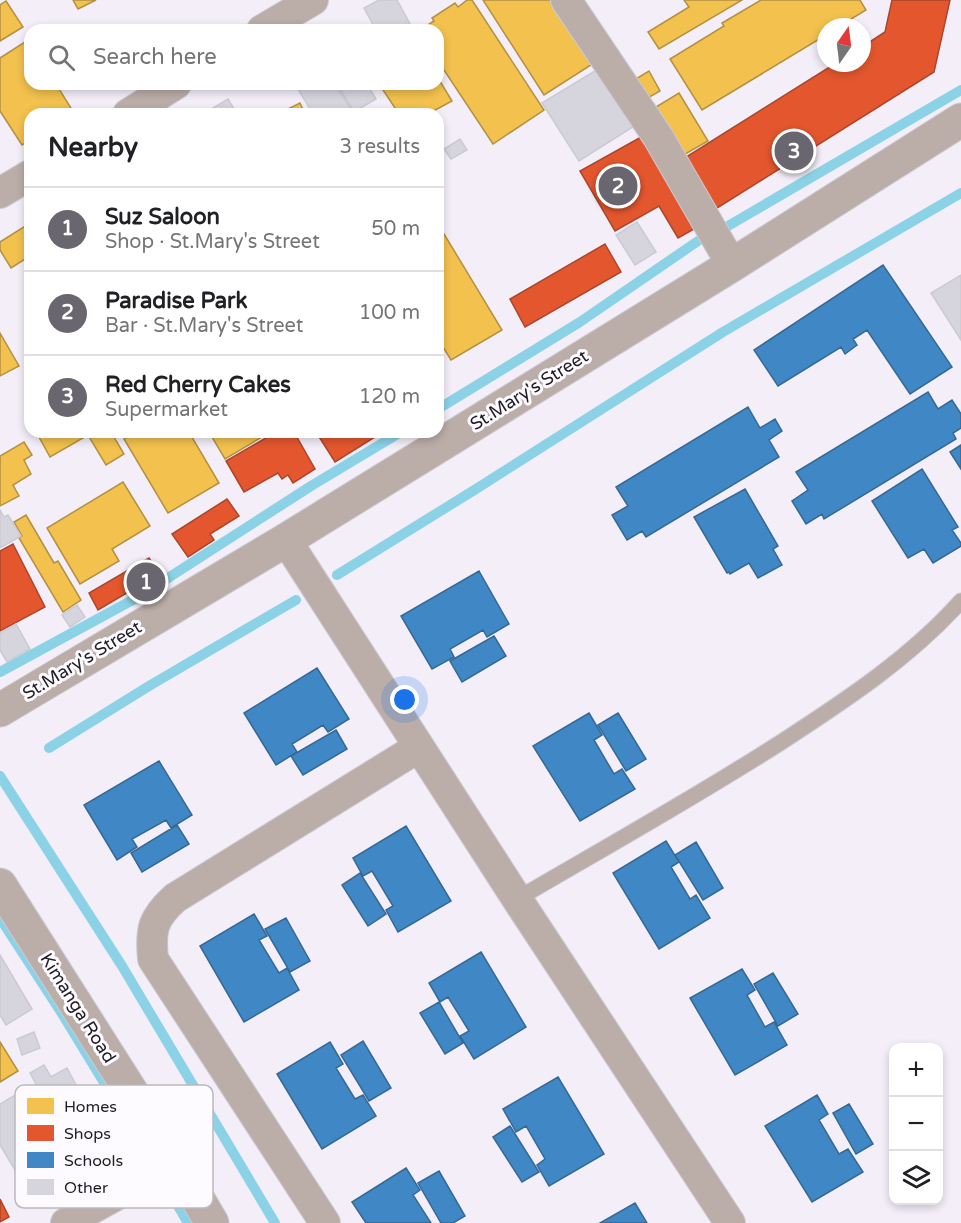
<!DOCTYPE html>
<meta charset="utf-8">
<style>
body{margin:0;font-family:"Varela Round",sans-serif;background:#f2f2f2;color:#202124}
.controls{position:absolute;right:18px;bottom:18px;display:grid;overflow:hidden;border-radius:12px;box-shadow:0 3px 9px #0003}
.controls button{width:54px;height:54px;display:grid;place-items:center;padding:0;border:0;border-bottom:2px solid #e0e0e0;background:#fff;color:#202124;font:30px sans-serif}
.compass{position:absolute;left:817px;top:18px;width:54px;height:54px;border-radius:50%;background:#fff;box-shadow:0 3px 9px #0003;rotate:14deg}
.you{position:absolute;left:405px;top:700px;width:21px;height:21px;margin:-15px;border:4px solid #fff;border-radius:50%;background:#1a73e8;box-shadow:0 0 0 9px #1a73e833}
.badge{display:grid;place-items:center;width:39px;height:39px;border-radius:50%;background:#6a666f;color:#fff;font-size:20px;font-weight:700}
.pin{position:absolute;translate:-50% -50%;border:3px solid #fff;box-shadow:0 2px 6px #0006}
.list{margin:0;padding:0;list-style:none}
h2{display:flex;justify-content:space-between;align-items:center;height:78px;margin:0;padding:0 24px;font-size:26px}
h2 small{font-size:20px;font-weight:400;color:#757577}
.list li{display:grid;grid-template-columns:39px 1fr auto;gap:18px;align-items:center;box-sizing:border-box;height:84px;padding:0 24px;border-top:2px solid #e0e0e0}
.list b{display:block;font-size:22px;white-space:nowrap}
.list p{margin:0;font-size:20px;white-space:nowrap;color:#757577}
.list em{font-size:20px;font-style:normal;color:#757577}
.icon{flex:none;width:33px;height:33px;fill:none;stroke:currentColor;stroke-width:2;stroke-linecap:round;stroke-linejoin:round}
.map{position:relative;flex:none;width:961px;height:1223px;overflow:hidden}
.search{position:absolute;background:#fff;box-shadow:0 3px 9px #0003;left:24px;top:24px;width:420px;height:66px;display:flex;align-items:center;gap:15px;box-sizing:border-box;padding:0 21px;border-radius:18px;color:#757577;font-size:22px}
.panel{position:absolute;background:#fff;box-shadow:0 3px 9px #0003;left:24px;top:108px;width:420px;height:330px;border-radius:18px}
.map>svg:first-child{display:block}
.homes{fill:#f2c14e;stroke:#b39042;stroke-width:1.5}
.shops{fill:#e4572e;stroke:#aa462b;stroke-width:1.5}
.schools{fill:#3f88c5;stroke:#366895;stroke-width:1.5}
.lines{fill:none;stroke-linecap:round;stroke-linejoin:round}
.stream{stroke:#8bd2e6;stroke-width:10}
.building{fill:#d6d5de;stroke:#cbcad2;stroke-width:1.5}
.service-casing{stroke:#cdc9d1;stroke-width:17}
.minor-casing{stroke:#cdc9d1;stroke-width:32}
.tertiary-casing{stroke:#cdc9d1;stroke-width:35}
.service{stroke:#bbada8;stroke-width:15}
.minor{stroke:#bbada8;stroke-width:30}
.tertiary{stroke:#bbada8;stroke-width:33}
.labels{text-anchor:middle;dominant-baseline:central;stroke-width:6;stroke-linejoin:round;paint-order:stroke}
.street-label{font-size:18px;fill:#211d25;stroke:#fdfbff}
.key{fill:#fdfbff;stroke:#bbb8be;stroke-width:1.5}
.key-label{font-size:16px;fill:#211d25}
</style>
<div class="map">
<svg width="961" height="1223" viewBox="0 0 961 1223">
<rect width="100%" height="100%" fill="#f3eef8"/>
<path class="homes" d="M73,0H96L78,9Z
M467,0H472L544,110L493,144L438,61V30H420L434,21L432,18L455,3L458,7Z
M483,0H553L594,63L544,95Z
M684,0H742L659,49L648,32L689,7Z
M761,0H860L866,10L838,27H826V35L702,110L670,59L724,26L722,23Z
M6,1L23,27L0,41V5Z
M28,40L30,44V84H56L74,113L30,114V140L22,145L0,111V58Z
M649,71L660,91L646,99L634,80Z
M438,78L452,101L428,114H399L379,84H438Z
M679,93L708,141L680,157L651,110Z
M300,103L305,114H278Z
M30,223V256L11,268L0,250V242Z
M438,224L502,330L451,360L438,339Z
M0,333L19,366L0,376Z
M48,432H111L124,454L106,465L88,435L50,457L39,437Z
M136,432H189L219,483L168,513L124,439Z
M209,432H266L267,434L225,459Z
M24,442L32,455L24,460L31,474L13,485L19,496L0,506V456Z
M123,482L150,526L112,549L119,561L80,584L47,528Z
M26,515L54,563L58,561L81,600L63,612L19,538L22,536L14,522Z
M0,1042L18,1071L0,1082Z"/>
<path class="shops" d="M892,0H950L934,72L714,210L683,159L836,63H862V47L885,32Z
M650,132L703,224L678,238L659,206L615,231L580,171Z
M605,244L621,272L525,327L510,299Z
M276,432H294L315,469L293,483L288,475L282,479L278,473L244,492L226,461Z
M316,432H383L335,462Z
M227,499L239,516L210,534L214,540L188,557L172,534Z
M13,544L45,607L0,631V551Z
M149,558L159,574L98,610L89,593Z
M0,1199L9,1217L0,1222Z"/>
<path class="schools" d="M883,265L952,367L910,394L867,330L853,339L857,345L845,354L841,347L778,386L754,350Z
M928,392L938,409L952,400L961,414V428L953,433L956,439L824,519L822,514L806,524L792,501L808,490L796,472Z
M748,407L760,428L775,419L782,431L769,440L779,457L646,537L642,531L627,540L612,515L628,506L616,487Z
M961,445V469L950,452Z
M922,469L958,527L952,530L961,543V546L933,563L924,549L908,558L872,501Z
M745,489L778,546L773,549L782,565L758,578L749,563L730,574L729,572L727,573L694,517Z
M479,571L509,624L487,637L483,630L450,649L454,657L432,669L401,616Z
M494,636L506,656L462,682L450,661Z
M317,668L349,719L328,732L323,725L292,744L297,752L276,765L244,713Z
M589,713L602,735L594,740L614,774L622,769L635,789L580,821L533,746Z
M618,713L646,759L626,771L598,725Z
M336,730L347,749L303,775L291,756Z
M159,761L192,815L171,828L166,820L132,839L137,847L117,860L84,805Z
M177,825L189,844L142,872L131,853Z
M406,826L451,901L398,932L386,910L393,906L372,871L363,876L353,858Z
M666,841L679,862L671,867L690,899L696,895L710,918L659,949L613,873Z
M696,842L723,888L703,900L675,855Z
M360,873L386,914L368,926L342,885Z
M254,914L267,936L259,940L279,973L287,968L299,990L244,1022L200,946Z
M286,918L310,961L290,972L265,929Z
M481,952L526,1027L474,1059L460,1036L469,1031L448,997L440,1002L429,983Z
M742,969L755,990L747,995L765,1027L774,1022L787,1045L735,1075L690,998Z
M773,973L798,1014L778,1026L754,984Z
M439,1002L463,1043L445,1054L420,1013Z
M363,1041L391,1088L369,1101L341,1055Z
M330,1042L343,1064L336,1068L355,1099L363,1095L376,1116L322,1149L277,1074Z
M558,1077L604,1154L549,1186L537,1165L545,1159L526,1126L516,1132L503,1109Z
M817,1095L828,1114L819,1120L839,1154L848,1149L863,1172L812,1202L765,1126Z
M849,1104L873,1144L856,1154L833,1113Z
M510,1126L539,1172L522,1182L493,1137Z
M406,1168L420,1190L413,1195L431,1223H366L352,1202Z
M439,1171L465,1216L453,1223H441L418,1183Z
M635,1203L647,1223H600Z"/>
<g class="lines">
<path class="stream" d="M728,226L961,90
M438,409L580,322L698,241
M337,575L476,489L723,332L961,193
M0,672L140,596L311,486L401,432
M49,748L149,686L296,600
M0,776L122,966L275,1223
M0,918L61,1012L142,1145
M171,1194L188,1223"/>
</g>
<path class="building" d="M379,0H397L410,24L399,30H376L364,8Z
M603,66L639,123L579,161L542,103Z
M295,84H335L352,111L346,114H313Z
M337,84H367L376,99L354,112Z
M228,99L237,114H203Z
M460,139L467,150L451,159L444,149Z
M637,222L656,252L635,265L616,235Z
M961,275V340L931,293Z
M0,510L4,517L8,515L21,536L0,548Z
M77,605L85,617L70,627L62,615Z
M16,624L30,649L7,662L0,650V633Z
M0,955L32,1009L6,1025L0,1015Z
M34,1032L40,1048L22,1055L17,1039Z
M44,1065L51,1077L67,1068L92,1115L62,1131L30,1073Z
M32,1085L71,1149L21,1180L0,1145V1104Z"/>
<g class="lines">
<defs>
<path id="service" d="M517,899C606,847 696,797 783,741C846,700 911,657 961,601"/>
<path id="minor" d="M566,0L658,137L732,265
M262,30L313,0
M128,114L176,84
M0,193L30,175
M286,540L517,899L730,1223
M66,1223L176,1162
M325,1223L153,959C150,929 153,918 175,898L419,747"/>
<path id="tertiary" d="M0,710L286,540L732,265L961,120
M0,885L176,1162L212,1223"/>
</defs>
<use href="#service" class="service-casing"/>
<use href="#minor" class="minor-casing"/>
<use href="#tertiary" class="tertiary-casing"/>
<use href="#service" class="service"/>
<use href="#minor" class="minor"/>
<use href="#tertiary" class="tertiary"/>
</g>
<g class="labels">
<g class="street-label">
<text transform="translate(529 390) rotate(-32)">St.Mary's Street</text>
<text transform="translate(82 660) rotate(-31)">St.Mary's Street</text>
<text transform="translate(78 1008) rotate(58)">Kimanga Road</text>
</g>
</g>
<rect x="15" y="1085" width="198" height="123" rx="9" class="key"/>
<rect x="27" y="1098" width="27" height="16" fill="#f2c14e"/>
<rect x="27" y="1125" width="27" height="16" fill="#e4572e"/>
<rect x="27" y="1152" width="27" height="16" fill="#3f88c5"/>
<rect x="27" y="1179" width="27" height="16" fill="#d6d5de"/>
<g class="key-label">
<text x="64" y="1112">Homes</text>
<text x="64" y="1139">Shops</text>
<text x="64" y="1166">Schools</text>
<text x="64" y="1193">Other</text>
</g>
</svg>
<div class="controls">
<button>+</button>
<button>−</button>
<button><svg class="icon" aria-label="layers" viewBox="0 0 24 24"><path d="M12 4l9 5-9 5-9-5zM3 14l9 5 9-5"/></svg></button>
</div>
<svg class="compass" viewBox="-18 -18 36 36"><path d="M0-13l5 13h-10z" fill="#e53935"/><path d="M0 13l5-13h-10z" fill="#757577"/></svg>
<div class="you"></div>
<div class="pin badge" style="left:146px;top:582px">1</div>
<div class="pin badge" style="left:618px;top:186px">2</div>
<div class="pin badge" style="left:794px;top:151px">3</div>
<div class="search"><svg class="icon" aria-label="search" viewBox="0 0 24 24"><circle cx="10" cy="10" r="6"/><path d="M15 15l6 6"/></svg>Search here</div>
<section class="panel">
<h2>Nearby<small>3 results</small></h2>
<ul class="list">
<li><span class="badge">1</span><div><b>Suz Saloon</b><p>Shop · St.Mary's Street</p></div><em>50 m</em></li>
<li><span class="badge">2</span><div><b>Paradise Park</b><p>Bar · St.Mary's Street</p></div><em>100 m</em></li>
<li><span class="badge">3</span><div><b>Red Cherry Cakes</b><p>Supermarket</p></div><em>120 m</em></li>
</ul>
</section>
</div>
